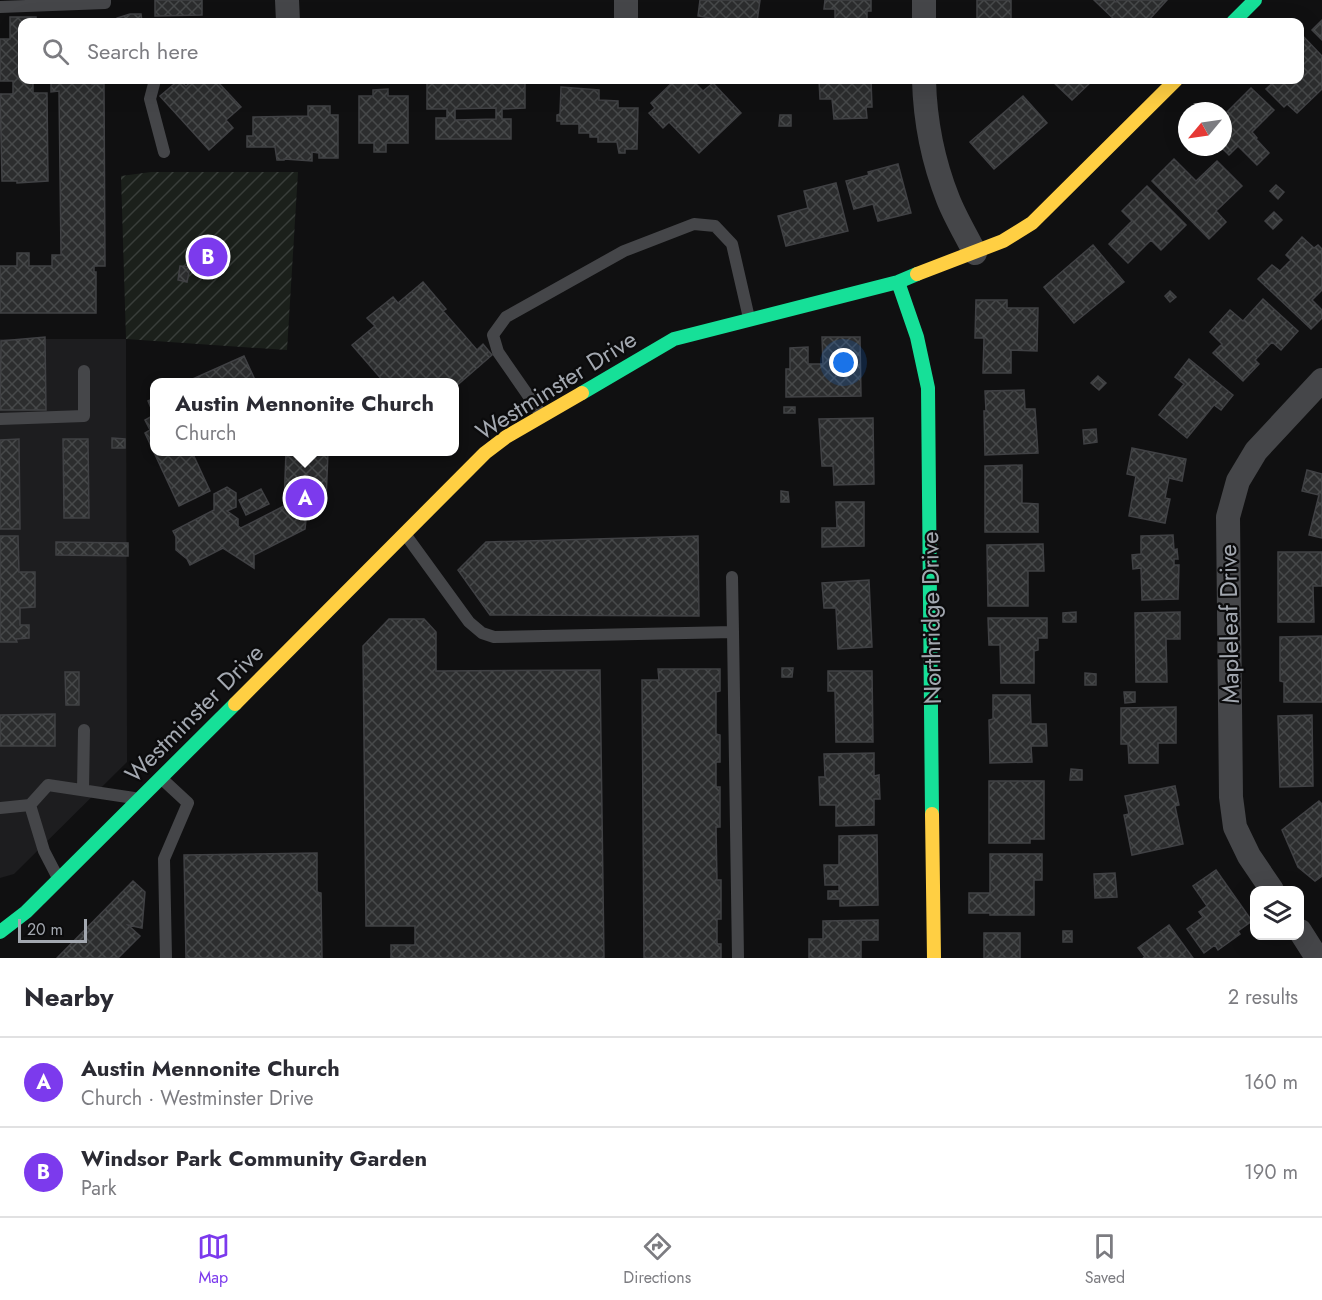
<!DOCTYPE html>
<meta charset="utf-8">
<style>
body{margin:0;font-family:Jost,sans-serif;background:#f2f2f3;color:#2b2b33}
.controls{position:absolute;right:18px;bottom:18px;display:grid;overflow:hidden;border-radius:12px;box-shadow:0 6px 24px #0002}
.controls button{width:54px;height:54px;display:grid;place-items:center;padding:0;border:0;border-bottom:2px solid #e1e1e2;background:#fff;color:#2b2b33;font:30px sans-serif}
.compass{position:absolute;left:1178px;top:102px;width:54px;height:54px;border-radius:50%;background:#fff;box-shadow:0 6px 24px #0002;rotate:241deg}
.scale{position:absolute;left:18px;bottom:15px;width:69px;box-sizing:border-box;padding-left:6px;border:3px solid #a3a8b0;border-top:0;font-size:16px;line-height:21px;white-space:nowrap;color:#a3a8b0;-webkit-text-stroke:4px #0b0b0c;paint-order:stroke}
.you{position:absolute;left:844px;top:363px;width:21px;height:21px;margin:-15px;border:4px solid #fff;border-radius:50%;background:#1a73e8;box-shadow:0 0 0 9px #1a73e833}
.badge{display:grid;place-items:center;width:39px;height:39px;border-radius:50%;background:#7c3aed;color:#fff;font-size:20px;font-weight:700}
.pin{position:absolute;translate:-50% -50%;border:3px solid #fff;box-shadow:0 2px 6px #0006}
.popup{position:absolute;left:150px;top:378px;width:309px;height:78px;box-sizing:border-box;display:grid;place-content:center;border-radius:12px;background:#fff;filter:drop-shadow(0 2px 4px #0005);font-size:20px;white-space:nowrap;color:#7c7c81}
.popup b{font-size:22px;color:#2b2b33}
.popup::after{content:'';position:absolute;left:50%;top:100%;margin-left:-12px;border:12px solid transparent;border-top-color:#fff}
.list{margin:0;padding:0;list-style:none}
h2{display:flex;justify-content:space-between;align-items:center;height:78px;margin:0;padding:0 24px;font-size:26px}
h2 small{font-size:20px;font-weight:400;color:#7c7c81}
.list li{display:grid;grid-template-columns:39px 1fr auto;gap:18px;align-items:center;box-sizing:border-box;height:90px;padding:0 24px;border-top:2px solid #e1e1e2}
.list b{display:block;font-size:22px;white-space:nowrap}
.list p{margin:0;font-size:20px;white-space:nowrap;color:#7c7c81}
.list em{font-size:20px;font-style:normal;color:#7c7c81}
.icon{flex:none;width:33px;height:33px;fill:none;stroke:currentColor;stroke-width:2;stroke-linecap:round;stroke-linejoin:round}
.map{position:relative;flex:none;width:1322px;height:958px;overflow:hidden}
.search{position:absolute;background:#fff;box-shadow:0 6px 24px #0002;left:18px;right:18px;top:18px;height:66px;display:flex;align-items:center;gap:15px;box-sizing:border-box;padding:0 21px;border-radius:12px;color:#7c7c81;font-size:22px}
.sheet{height:258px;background:#fff}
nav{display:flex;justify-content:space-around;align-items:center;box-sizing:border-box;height:84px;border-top:2px solid #e1e1e2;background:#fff;font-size:16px;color:#7c7c81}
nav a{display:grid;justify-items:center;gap:3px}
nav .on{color:#7c3aed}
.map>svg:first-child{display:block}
.built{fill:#1d1d1f}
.garden{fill:url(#garden-furrows)}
.building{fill:url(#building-cross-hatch);stroke:#404144;stroke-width:1.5;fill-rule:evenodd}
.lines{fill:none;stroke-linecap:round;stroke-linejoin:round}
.lane{stroke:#454649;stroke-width:12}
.street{stroke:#454649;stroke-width:24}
.fast{stroke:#16e098;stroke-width:14}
.slow{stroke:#ffcf43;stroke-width:14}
.labels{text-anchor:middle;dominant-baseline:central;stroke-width:4.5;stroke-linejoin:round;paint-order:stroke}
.street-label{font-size:24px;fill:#a3a8b0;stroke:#0b0b0c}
</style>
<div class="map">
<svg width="1322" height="958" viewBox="0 0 1322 958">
<defs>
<pattern id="garden-furrows" width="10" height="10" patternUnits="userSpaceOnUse" patternTransform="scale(1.5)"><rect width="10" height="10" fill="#1b201b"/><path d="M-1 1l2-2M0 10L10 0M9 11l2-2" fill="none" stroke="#393e3a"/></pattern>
<pattern id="building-cross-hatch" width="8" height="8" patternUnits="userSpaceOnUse" patternTransform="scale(1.5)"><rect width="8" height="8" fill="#2c2d2e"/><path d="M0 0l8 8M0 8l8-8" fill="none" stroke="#47494a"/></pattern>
</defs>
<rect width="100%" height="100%" fill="#101011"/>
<path class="built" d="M0,339H126L127,762L14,874L0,878Z"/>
<path class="garden" d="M151,172H298L287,350L126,339L121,176Z"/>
<path class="building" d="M155,0H202V15L155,16Z
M700,0H760L757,22H728V21L698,16Z
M825,0H871V11H867V22H835V9H824Z
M977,0H1011V22H977Z
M1094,0H1114L1116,2L1117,0H1167L1147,22H1117Z
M130,14H141L142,22H117V18Z
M10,17H36V22H22V80H92V84H104L105,266H94V272H96V313H0V266H17V253H29V266H52V255H61L59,91L51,92V80L33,81V93H47L48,181L17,183V181H2L0,94H13V81H0V39H10Z
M1322,20V40L1312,30Z
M1301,34L1322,56V89L1297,113L1287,104L1284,107L1266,89L1276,80H1300Z
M179,80L186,86L193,80H216L241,107L226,120L233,128L209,150L160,96Z
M427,80H525V108L502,109V119H511V139H436V118H447V109H427ZM496,108V119L455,120V109Z
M675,80H692L703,91L713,83L741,113L699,153L669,122L663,128L649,113L655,108L651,103Z
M819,80H871L872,107H866L867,118L834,119L832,99H820Z
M1051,80H1093L1072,100Z
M561,87L599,90V100L618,101V108H638L637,149H625V153H619L617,142H598V137H590V133H579V124H561V121H557V115L560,114Z
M1251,88L1274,110L1252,132L1257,138L1256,139L1269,153L1257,165L1238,146L1229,155L1221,147H1223V116Z
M388,89V96H408V143H386V152H374V143H359V96H373V90Z
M1023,96L1047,123L994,169L970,142Z
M308,106H330V115H338V158H319V153L312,152V161L284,159V160H277L275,147H247V136H253V117L308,116Z
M780,115H791V126H779Z
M1174,159L1196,181L1217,161L1242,186L1216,211L1226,222L1209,239L1152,181Z
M898,164L911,213L878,221L873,204L854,209L846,181L869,175L868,172Z
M836,183L848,231L786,246L778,216L808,208L804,191Z
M1276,185L1284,192L1278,199L1270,191Z
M1147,186L1186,225L1161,250L1151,240L1128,263L1109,244L1132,221L1122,211Z
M1274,212L1282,220L1273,229L1265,221Z
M1302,237L1314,248L1318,245L1322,249V290L1312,300L1322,310V318L1311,329L1258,279L1272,265L1280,271L1291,260L1286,255Z
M1093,245L1124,282L1074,323L1044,287Z
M180,266L190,267L187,282L178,280Z
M423,282L446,309L443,311L477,350L483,344L492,355L455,387V382H384L352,345L375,326L367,318L393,297L398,303Z
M1170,291L1176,297L1170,302L1165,296Z
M1263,299L1298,331L1281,350L1272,342L1255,360L1259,364L1243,381L1213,353L1222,344L1210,332L1230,310L1243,321Z
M976,300H1007V308H1038L1037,351L1011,350V373H983L984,338H975Z
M45,337L46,410H0L1,341Z
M822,337H860L861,396L786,397V369H790V348L808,347V364H823Z
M244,356L256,382H186Z
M1189,359L1233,395L1221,410L1214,405L1187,438L1159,415L1184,384L1175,377Z
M1098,376L1106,383L1099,390L1091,383Z
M1024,390L1025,409H1035L1038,453L985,455L984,411H986L985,391Z
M155,398V452H192L210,491L179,506L145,433L150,430L145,420L154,415L148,401Z
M784,407H795V413H784Z
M873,418L874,484L834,485L833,466H822L819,419Z
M1096,429L1097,442L1084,444L1083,430Z
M112,438L125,439V448H112Z
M19,439L20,529H0V440Z
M63,439H88L89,518H64Z
M1132,448L1186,459L1182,481L1169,478L1165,498L1170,499L1165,523L1129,516L1136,476L1127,474Z
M286,452H328L326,501L307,511L305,529L254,555V568L223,548L190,565L187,559L176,550V537L173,531L214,510V494L227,487L236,493V507L227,511L238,519V526L241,528L284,506Z
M1022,465V503L1038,504V532H985V466Z
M1307,470L1322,474V538L1309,535L1319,495L1302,491Z
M261,489L269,504L246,515L239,500Z
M781,491L788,492L789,502H781Z
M836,502H864V546L822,547V528H837Z
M1173,535L1174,550L1177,549L1178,559H1174V565H1179L1178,599L1142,600L1141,568L1133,569L1132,555L1141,554V536Z
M0,536H18L19,572H35V607L20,608V625H29V638L16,639L17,642H0Z
M698,536L699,616L490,615L458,570L486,542Z
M56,542L128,543V556L56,555Z
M1043,544L1044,571H1028V606H988L987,545Z
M1278,552H1322V586H1313L1314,622H1278Z
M869,580L872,647L838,649L836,608H824L822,583Z
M1076,612V622H1063V613Z
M1180,612V639H1166L1167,682H1136L1135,613Z
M988,618H1047V638H1038V650L1034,651V683H1001L1000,645H989Z
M389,619H424L436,632V671L600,670L604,958H391V945H415V926H366L363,646Z
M1322,636V702H1284V682L1280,681V637Z
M782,668H793L792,677H782Z
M658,669H720V691L716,692V734L720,735V762H716V787H720V827H716L717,880H721V919H717V944H721V958H644L642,680H659Z
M828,671H872L873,742H836L835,691H828Z
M65,672H79V705H66Z
M1085,673L1096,674V685H1085Z
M1124,692H1135V702L1125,703Z
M993,695H1030L1031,724H1046L1047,746H1031L1032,762L990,763L989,720L993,719Z
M1176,707V743H1158V763H1129L1128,744H1121V708Z
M55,714V746H0V715Z
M1312,715L1313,786L1280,787L1278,716Z
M874,753V776L879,775L880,799H874V825L836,826V805H820L819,777H825L824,754Z
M1071,769L1082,770V780H1070Z
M989,781H1044V839H1030V843H989Z
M1175,786L1179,805L1175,806L1183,844L1132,855L1124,815L1129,814L1125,796Z
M1319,801L1322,804V876L1315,881L1298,867L1282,830Z
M877,835L878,905L840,906V899H828V891H839V885H825L824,865H839V836Z
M317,853V892L321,893L322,958H186L184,855Z
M990,854H1042V880H1034V915H990V913H969V893H990Z
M1216,870L1252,921L1238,931L1240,934L1218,950L1215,945L1204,953L1187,929L1203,917L1199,912L1207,906L1193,886Z
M1115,873L1117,897L1095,898L1094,874Z
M133,881L145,892L142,928L128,925L140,936L118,958H57Z
M878,920V940H861V958H809V939H823V921Z
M1169,925L1193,958H1143L1145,957L1138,948Z
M1063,931H1072V942H1063Z
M984,933H1020V958H984Z"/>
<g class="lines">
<path class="lane" d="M0,7L105,3V0
M155,80L150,99L164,152
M541,414L498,352L493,335L506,317L624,251L694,224L715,226L732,244L749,318
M0,419L84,416V371
M405,534L469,622L482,633L494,637L733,632L738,958
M732,577L733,632
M161,778L188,803L164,859L166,958
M83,790L84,730
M0,808L30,805
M58,878L44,851L30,805L48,785L134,798"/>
<path class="street" d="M287,0L288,22
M924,0V22
M626,22V0
M924,80C925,119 933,161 948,199C955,217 966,235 975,253
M1272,890L1249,856L1235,827L1231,797L1228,517L1238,481L1256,451L1322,380
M1300,931L1314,953"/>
<path class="fast" d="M1233,22L1255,0
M898,282L917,337L928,388L932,814
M582,393L674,339L898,282L917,274
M0,932L26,912L235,704"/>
<path class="slow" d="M917,274L1003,241L1032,223L1176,80
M235,704L485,453L506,437L582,393
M932,814L934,958"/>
</g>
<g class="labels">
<g class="street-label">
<text transform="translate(556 385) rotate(-32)">Westminster Drive</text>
<text transform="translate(931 618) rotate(-91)">Northridge Drive</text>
<text transform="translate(1229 624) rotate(-91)">Mapleleaf Drive</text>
<text transform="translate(194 713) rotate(-45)">Westminster Drive</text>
</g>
</g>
</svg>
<div class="controls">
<button><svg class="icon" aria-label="layers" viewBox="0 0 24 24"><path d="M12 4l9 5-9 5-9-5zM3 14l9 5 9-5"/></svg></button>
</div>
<svg class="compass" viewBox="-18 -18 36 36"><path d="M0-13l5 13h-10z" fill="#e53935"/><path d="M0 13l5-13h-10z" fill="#7c7c81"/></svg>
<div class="scale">20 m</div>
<div class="you"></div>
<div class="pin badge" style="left:305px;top:498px">A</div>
<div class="popup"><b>Austin Mennonite Church</b>Church</div>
<div class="pin badge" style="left:208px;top:257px">B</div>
<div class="search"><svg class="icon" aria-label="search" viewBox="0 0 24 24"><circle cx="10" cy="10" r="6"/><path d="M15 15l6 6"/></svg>Search here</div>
</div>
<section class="sheet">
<h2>Nearby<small>2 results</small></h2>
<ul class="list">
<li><span class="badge">A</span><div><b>Austin Mennonite Church</b><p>Church · Westminster Drive</p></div><em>160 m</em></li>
<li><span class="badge">B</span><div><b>Windsor Park Community Garden</b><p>Park</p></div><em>190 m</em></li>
</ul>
</section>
<nav>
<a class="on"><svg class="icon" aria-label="map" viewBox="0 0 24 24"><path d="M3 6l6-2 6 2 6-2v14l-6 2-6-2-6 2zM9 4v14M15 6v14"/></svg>Map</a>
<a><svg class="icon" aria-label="directions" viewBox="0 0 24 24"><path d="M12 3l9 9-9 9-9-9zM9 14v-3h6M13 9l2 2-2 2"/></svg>Directions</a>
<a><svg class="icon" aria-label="saved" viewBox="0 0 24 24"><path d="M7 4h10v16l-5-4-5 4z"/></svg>Saved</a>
</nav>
